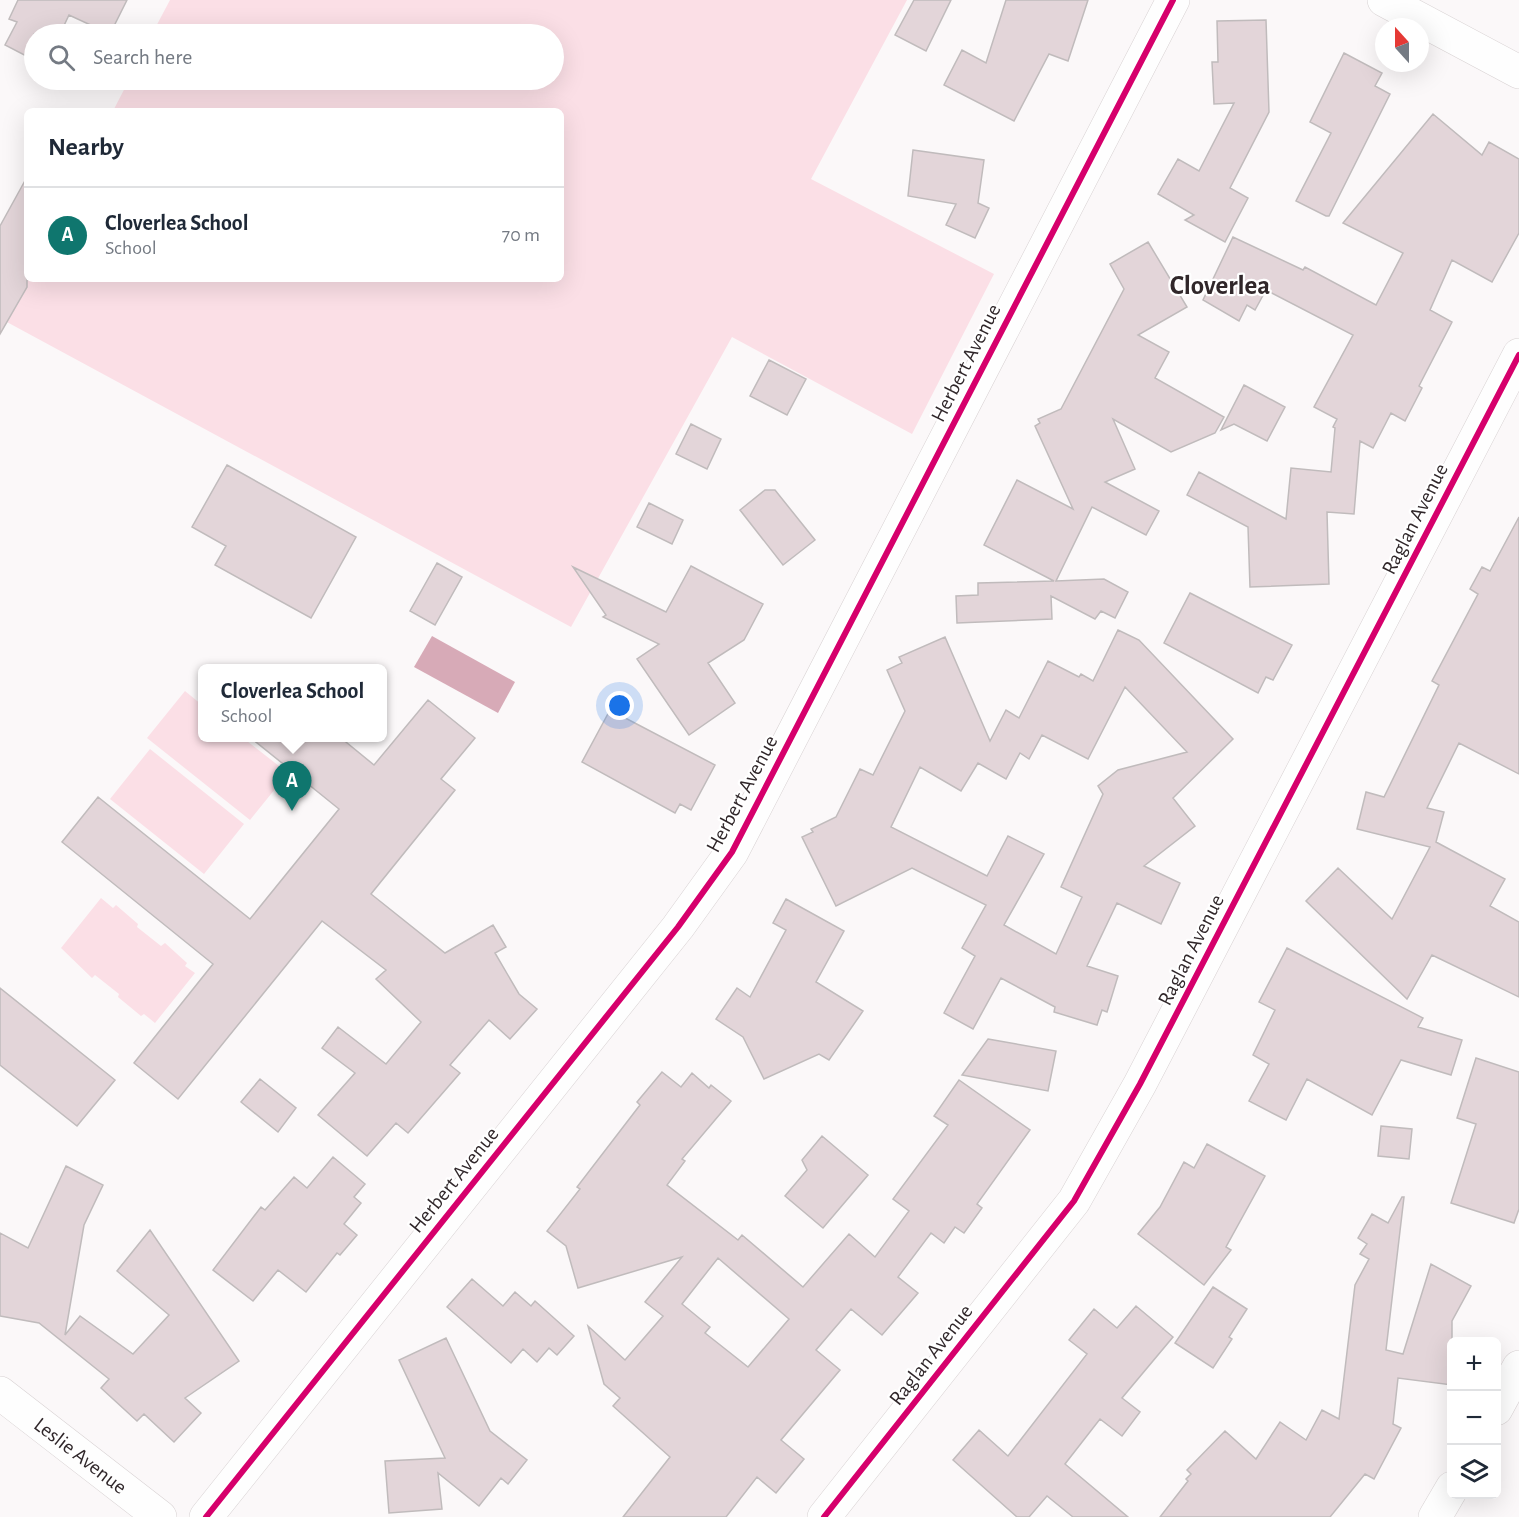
<!DOCTYPE html>
<meta charset="utf-8">
<style>
body{margin:0;font-family:"Alegreya Sans",sans-serif;background:#f6f6f7;color:#1f2937}
.controls{position:absolute;right:18px;bottom:18px;display:grid;overflow:hidden;border-radius:9px;box-shadow:0 6px 24px #0002}
.controls button{width:54px;height:54px;display:grid;place-items:center;padding:0;border:0;border-bottom:2px solid #e0e1e3;background:#fff;color:#1f2937;font:30px sans-serif}
.compass{position:absolute;left:1375px;top:18px;width:54px;height:54px;border-radius:50%;background:#fff;box-shadow:0 6px 24px #0002;rotate:339deg}
.you{position:absolute;left:620px;top:706px;width:21px;height:21px;margin:-15px;border:4px solid #fff;border-radius:50%;background:#1a73e8;box-shadow:0 0 0 9px #1a73e833}
.badge{display:grid;place-items:center;width:39px;height:39px;border-radius:50%;background:#0f766e;color:#fff;font-size:20px;font-weight:700}
.pin{position:absolute;translate:-50% -50px;filter:drop-shadow(0 2px 3px #0008)}
.pin::after{content:'';position:absolute;top:32px;width:21px;height:18px;background:inherit;clip-path:polygon(0 0,100% 0,50% 100%)}
.popup{position:absolute;left:198px;top:664px;width:189px;height:78px;box-sizing:border-box;display:grid;place-content:center;border-radius:9px;background:#fff;filter:drop-shadow(0 2px 4px #0005);font-size:20px;white-space:nowrap;color:#747a83}
.popup b{font-size:22px;color:#1f2937}
.popup::after{content:'';position:absolute;left:50%;top:100%;margin-left:-12px;border:12px solid transparent;border-top-color:#fff}
.list{margin:0;padding:0;list-style:none}
h2{display:flex;justify-content:space-between;align-items:center;height:78px;margin:0;padding:0 24px;font-size:26px}
h2 small{font-size:20px;font-weight:400;color:#747a83}
.list li{display:grid;grid-template-columns:39px 1fr auto;gap:18px;align-items:center;box-sizing:border-box;height:96px;padding:0 24px;border-top:2px solid #e0e1e3}
.list b{display:block;font-size:22px;white-space:nowrap}
.list p{margin:0;font-size:20px;white-space:nowrap;color:#747a83}
.list em{font-size:20px;font-style:normal;color:#747a83}
.icon{flex:none;width:33px;height:33px;fill:none;stroke:currentColor;stroke-width:2;stroke-linecap:round;stroke-linejoin:round}
.map{position:relative;flex:none;width:1519px;height:1517px;overflow:hidden}
.search{position:absolute;background:#fff;box-shadow:0 6px 24px #0002;left:24px;top:24px;width:540px;height:66px;display:flex;align-items:center;gap:15px;box-sizing:border-box;padding:0 21px;border-radius:33px;color:#747a83;font-size:22px}
.panel{position:absolute;background:#fff;box-shadow:0 6px 24px #0002;left:24px;top:108px;width:540px;height:174px;border-radius:9px}
.map>svg:first-child{display:block}
.green{fill:#fbdfe6}
.water{fill:#d7aab7}
.building{fill:#e3d5d9;stroke:#c0bbbc;stroke-width:1.5;fill-rule:evenodd}
.lines{fill:none;stroke-linecap:round;stroke-linejoin:round}
.minor-casing{stroke:#d8d2d3;stroke-width:34}
.minor{stroke:#fefefe;stroke-width:33}
.cycleway-casing{stroke:#fff;stroke-width:10}
.cycleway{stroke:#d6006c;stroke-width:6}
.labels{text-anchor:middle;dominant-baseline:central;stroke-width:4.5;stroke-linejoin:round;paint-order:stroke}
.street-label{font-size:21px;fill:#30272a;stroke:#fff}
.district-label{font-size:27px;font-weight:bold;fill:#30272a;stroke:#fff}
</style>
<div class="map">
<svg width="1519" height="1517" viewBox="0 0 1519 1517">
<rect width="100%" height="100%" fill="#fbf8f9"/>
<path class="green" d="M170,0H907L811,179L994,274L912,434L732,337L571,627L5,321L27,279H561V111H113L129,80H554V34H152Z
M185,691L202,705V738H243L288,773L250,820L147,738Z
M150,749L244,824L204,874L110,799Z
M101,898L113,908L116,905L138,924L137,927L161,946L165,943L187,963L185,966L195,973L155,1023L144,1014L141,1016L118,997L119,994L95,975L92,978L61,948Z"/>
<path class="water" d="M432,636L515,682L498,713L414,667Z"/>
<path class="building" d="M18,0H127L110,34L69,15L60,34H34V60L5,45L17,22L9,19Z
M914,0H951L926,51L895,35Z
M1006,0H1088L1068,61L1049,54L1014,121L944,85L962,50L986,63Z
M1266,20L1269,112L1230,188L1248,198L1225,242L1185,220L1194,215L1158,194L1178,159L1199,171L1234,103L1214,104L1212,62H1218L1217,21Z
M1344,53L1382,73L1375,86L1390,94L1329,216H1326L1296,201L1331,133L1310,122Z
M1433,114L1482,155L1489,142L1519,159V233L1492,282L1452,260L1430,310L1452,322L1419,386L1422,388L1405,421L1391,413L1373,448L1360,441L1354,514L1327,512L1329,584L1250,587L1248,527L1187,495L1199,472L1286,519L1291,468L1331,472L1335,428L1333,427L1337,419L1314,407L1353,335L1266,290L1255,310L1247,305L1239,321L1203,300L1233,237L1303,270L1305,267L1376,305L1403,253L1343,223Z
M913,150L984,160L978,203L989,208L975,238L946,225L956,204L908,196Z
M27,177V287L0,334V226Z
M1148,242L1187,307L1138,335L1169,352L1155,378L1224,417L1215,433L1171,452L1113,419L1135,469L1105,482L1159,511L1146,535L1092,507L1056,581L1104,579L1128,592L1115,618L1101,611L1095,619L1051,596L1052,619L957,623L956,596L978,595V583L1054,581L984,545L1017,480L1073,509L1035,426L1040,423L1038,419L1061,409L1124,289L1110,264Z
M769,360L806,379L787,415L750,396Z
M1244,385L1285,407L1267,441L1234,424L1221,430Z
M691,424L721,439L707,469L676,454Z
M227,465L356,537L311,618L215,565L226,546L192,527Z
M765,490H775L815,540L783,565L740,510Z
M649,503L683,520L672,544L637,527Z
M1519,517V774L1459,743L1427,808L1444,812L1436,842L1505,879L1490,906L1519,922V997L1432,955L1407,999L1306,901L1338,868L1392,919L1430,847L1357,829L1366,792L1384,797L1439,685L1432,681L1478,594L1470,589L1482,567L1490,571Z
M437,563L462,577L435,625L410,611Z
M691,566L763,604L744,640L708,663L735,703L689,735L637,659L659,644L603,617L606,615L573,567L666,612Z
M1190,593L1292,645L1273,680L1266,677L1258,693L1164,643Z
M1118,630L1139,640L1233,739L1173,798L1195,826L1144,866L1180,883L1161,924L1117,903L1087,966L1118,976L1107,1012L1102,1010L1097,1025L1054,1012L1055,1007L1001,978L973,1029L944,1013L975,956L962,948L986,905L912,868L836,906L802,837L813,832L811,829L836,817L860,769L873,775L905,711L887,670L902,663L899,657L945,637L990,741L1006,710L1019,718L1048,661L1079,677L1081,674L1093,681ZM1125,687L1187,752L1118,770L1098,786L1103,794L1061,887L1082,897L1056,954L1004,925L1044,854L1008,836L987,876L891,827L920,767L961,791L978,763L1006,779L1020,753L1029,759L1042,735L1088,759Z
M428,700L475,738L441,779L455,790L371,894L445,953L493,925L506,947L495,953L519,994L537,1009L510,1039L489,1020L450,1065L460,1073L408,1133L396,1123L367,1156L318,1115L355,1073L322,1048L338,1027L386,1064L421,1022L376,979L386,970L322,921L178,1099L134,1063L213,964L62,842L98,797L250,919L339,809L251,738H341L374,765Z
M610,710L715,765L691,810L680,804L675,813L582,762Z
M786,899L844,931L816,982L863,1011L829,1060L819,1054L764,1079L743,1037L716,1019L737,988L750,997L786,930L773,923Z
M1287,948L1423,1018L1418,1027L1462,1040L1451,1075L1401,1060L1372,1115L1307,1079L1286,1120L1249,1101L1269,1064L1253,1055L1275,1010L1259,1002Z
M0,988L115,1080L77,1126L0,1065Z
M988,1039L1056,1051L1048,1091L962,1075Z
M1476,1058L1519,1072V1209L1514,1223L1451,1203L1476,1124L1457,1118Z
M662,1072L681,1087L692,1073L709,1088L711,1085L731,1101L682,1159L685,1161L667,1185L738,1240L742,1235L803,1287L849,1234L875,1257L909,1211L893,1199L948,1125L934,1116L959,1080L1030,1130L977,1204L982,1208L964,1233L955,1227L944,1243L931,1233L898,1277L918,1293L882,1335L851,1309L816,1350L840,1370L781,1440L804,1459L776,1493L757,1477L726,1517H623L670,1457L613,1406L620,1398L604,1384L588,1326L625,1360L663,1316L645,1302L682,1257L578,1288L566,1246L547,1231L580,1189L577,1187L640,1105L637,1102ZM718,1258L789,1319L748,1367L705,1333L710,1327L682,1304Z
M260,1079L296,1108L278,1132L241,1102Z
M1381,1126L1412,1129L1409,1159L1378,1156Z
M822,1136L868,1175L823,1228L785,1196L807,1170L802,1160Z
M1207,1144L1265,1176L1226,1247L1231,1250L1204,1285L1138,1234L1160,1207L1184,1162L1194,1168Z
M333,1157L365,1184L354,1197L361,1203L344,1224L357,1235L340,1255L337,1253L306,1292L278,1270L253,1301L213,1270L261,1207L265,1210L294,1177L307,1188Z
M66,1166L103,1185L84,1225L65,1335L80,1316L133,1354L169,1315L117,1271L150,1230L239,1361L185,1398L201,1413L174,1442L144,1414L137,1421L101,1388L109,1379L39,1323L0,1316V1233L28,1248Z
M1402,1197H1404L1386,1350L1403,1354L1431,1264L1471,1286L1452,1321V1385L1398,1378L1393,1424L1401,1428L1374,1479L1365,1474L1330,1517H1160L1188,1481L1186,1479L1191,1474L1187,1470L1225,1431L1256,1459L1280,1422L1306,1440L1322,1410L1339,1419L1355,1285L1369,1259L1360,1254L1367,1244L1358,1238L1372,1214L1388,1223Z
M472,1279L503,1306L515,1292L531,1306L535,1301L574,1336L557,1355L549,1348L537,1362L523,1349L511,1363L447,1307Z
M1213,1287L1247,1309L1229,1337L1232,1339L1213,1368L1175,1343Z
M1136,1306L1173,1337L1122,1398L1140,1412L1122,1436L1100,1419L1065,1464L1128,1517H1073L1047,1496L1029,1517H1017L953,1460L979,1430L1008,1456L1087,1354L1069,1340L1094,1309L1117,1328Z
M446,1338L490,1431L527,1460L508,1484L501,1478L479,1506L438,1473L442,1509L389,1513L385,1461L445,1458L399,1360Z"/>
<g class="lines">
<defs>
<g id="minor">
<path d="M1384,0L1519,72"/>
<path id="s1" d="M0,1393L160,1517"/>
<path d="M1496,1409L1519,1367"/>
<path d="M206,1517L678,927L732,852L1173,0"/>
<path d="M824,1517L1074,1201L1140,1084L1519,355"/>
<path d="M1435,1517L1452,1488"/>
</g>
</defs>
<use href="#minor" class="minor-casing"/>
<use href="#minor" class="minor"/>
<defs>
<path id="cycleway" d="M206,1517L678,927L732,852L1173,0
M824,1517L1074,1201L1140,1084L1519,355"/>
</defs>
<use href="#cycleway" class="cycleway-casing"/>
<use href="#cycleway" class="cycleway"/>
</g>
<g class="labels">
<g class="street-label">
<text transform="translate(966 363) rotate(-63)">Herbert Avenue</text>
<text transform="translate(1415 519) rotate(-63)">Raglan Avenue</text>
<text transform="translate(742 794) rotate(-62)">Herbert Avenue</text>
<text transform="translate(1191 950) rotate(-63)">Raglan Avenue</text>
<text transform="translate(454 1180) rotate(-51)">Herbert Avenue</text>
<text transform="translate(931 1355) rotate(-52)">Raglan Avenue</text>
<text stroke="none"><textPath href="#s1" startOffset="102">Leslie Avenue</textPath></text>
</g>
<g class="district-label">
<text x="1220" y="285">Cloverlea</text>
</g>
</g>
</svg>
<div class="controls">
<button>+</button>
<button>−</button>
<button><svg class="icon" aria-label="layers" viewBox="0 0 24 24"><path d="M12 4l9 5-9 5-9-5zM3 14l9 5 9-5"/></svg></button>
</div>
<svg class="compass" viewBox="-18 -18 36 36"><path d="M0-13l5 13h-10z" fill="#e53935"/><path d="M0 13l5-13h-10z" fill="#747a83"/></svg>
<div class="you"></div>
<div class="pin badge" style="left:292px;top:811px">A</div>
<div class="popup"><b>Cloverlea School</b>School</div>
<div class="search"><svg class="icon" aria-label="search" viewBox="0 0 24 24"><circle cx="10" cy="10" r="6"/><path d="M15 15l6 6"/></svg>Search here</div>
<section class="panel">
<h2>Nearby<small></small></h2>
<ul class="list">
<li><span class="badge">A</span><div><b>Cloverlea School</b><p>School</p></div><em>70 m</em></li>
</ul>
</section>
</div>
